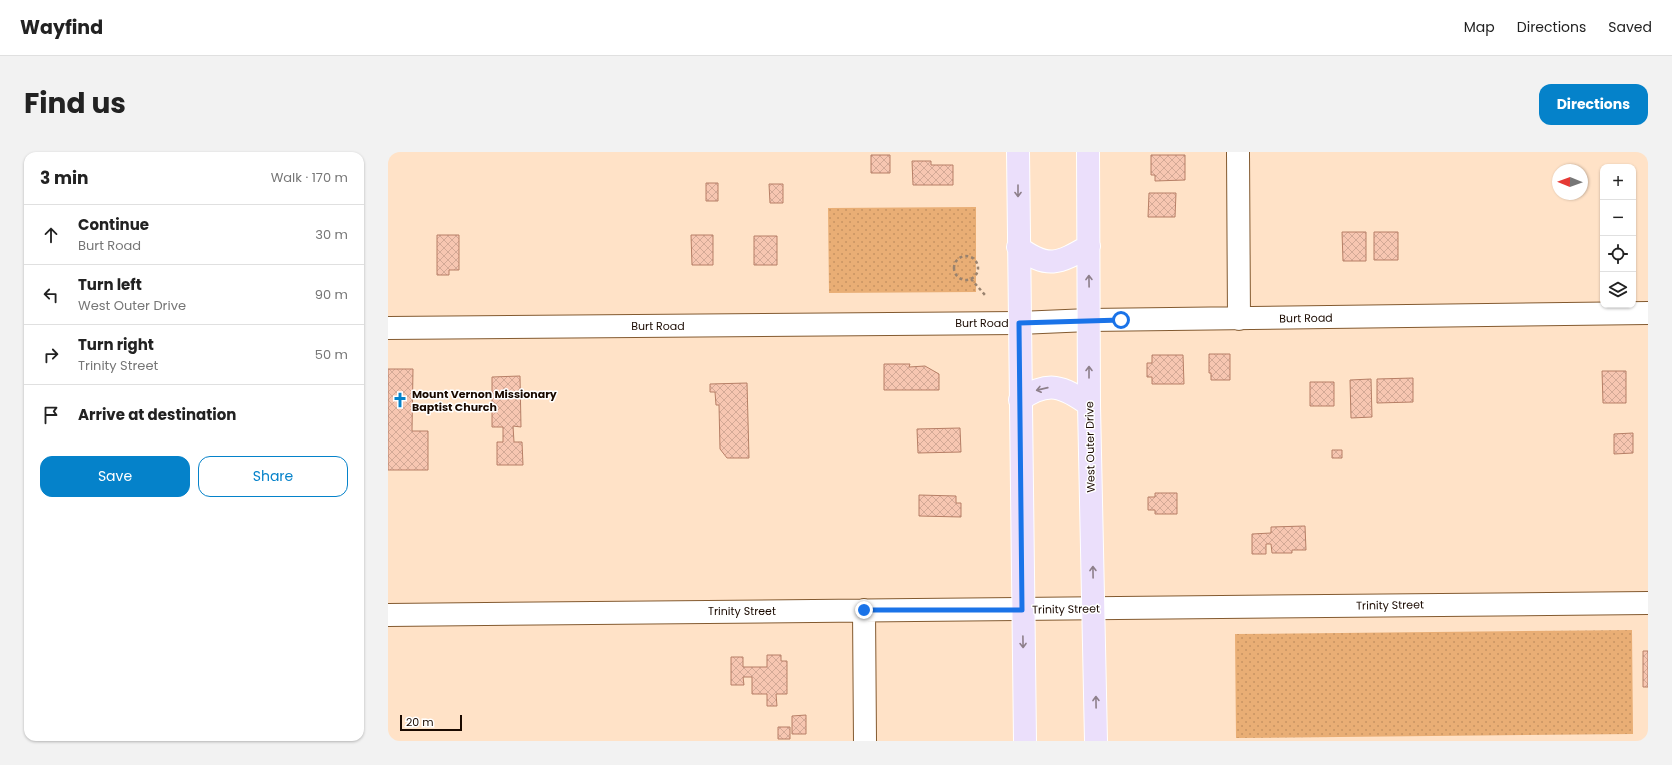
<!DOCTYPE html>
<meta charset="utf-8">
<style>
body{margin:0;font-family:Poppins,sans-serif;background:#f2f2f2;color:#222}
.controls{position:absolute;right:12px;top:12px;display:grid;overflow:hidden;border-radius:8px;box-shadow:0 1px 3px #0004}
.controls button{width:36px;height:36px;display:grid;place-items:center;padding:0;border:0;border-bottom:1px solid #e0e0e0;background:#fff;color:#222;font:20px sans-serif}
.compass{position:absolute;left:1164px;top:12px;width:36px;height:36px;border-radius:50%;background:#fff;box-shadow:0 1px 3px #0004;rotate:271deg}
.scale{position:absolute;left:12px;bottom:10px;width:62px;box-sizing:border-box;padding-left:4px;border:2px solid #1a0a00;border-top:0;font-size:11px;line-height:14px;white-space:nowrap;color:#1a0a00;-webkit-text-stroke:3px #fff;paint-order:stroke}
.stop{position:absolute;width:12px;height:12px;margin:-9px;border:3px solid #1a73e8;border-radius:50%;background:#fff}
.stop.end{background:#1a73e8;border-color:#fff;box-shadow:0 1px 4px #0008}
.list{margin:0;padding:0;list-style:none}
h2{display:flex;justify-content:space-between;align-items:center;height:52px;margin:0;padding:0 16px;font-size:17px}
h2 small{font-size:13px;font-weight:400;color:#767676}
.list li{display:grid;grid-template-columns:26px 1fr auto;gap:12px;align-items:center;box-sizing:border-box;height:60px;padding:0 16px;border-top:1px solid #e0e0e0}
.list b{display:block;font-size:15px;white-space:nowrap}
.list p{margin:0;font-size:13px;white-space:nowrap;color:#767676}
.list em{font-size:13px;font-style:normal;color:#767676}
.actions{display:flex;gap:8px;padding:12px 16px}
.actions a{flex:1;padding:9px 0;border:1px solid #0582ca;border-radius:12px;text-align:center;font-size:14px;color:#0582ca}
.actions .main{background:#0582ca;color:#fff}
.icon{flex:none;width:22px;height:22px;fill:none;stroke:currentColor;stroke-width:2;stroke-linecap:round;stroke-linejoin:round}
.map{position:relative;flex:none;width:1260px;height:589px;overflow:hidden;border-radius:12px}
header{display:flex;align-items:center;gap:24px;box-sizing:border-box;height:56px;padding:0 20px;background:#fff;border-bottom:1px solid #e0e0e0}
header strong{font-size:19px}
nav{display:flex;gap:22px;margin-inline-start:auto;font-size:14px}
.intro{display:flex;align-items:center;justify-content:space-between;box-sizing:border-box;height:96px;padding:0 24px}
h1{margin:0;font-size:28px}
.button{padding:10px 18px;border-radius:12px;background:#0582ca;color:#fff;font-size:14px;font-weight:700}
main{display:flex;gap:24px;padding:0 24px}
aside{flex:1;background:#fff;border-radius:12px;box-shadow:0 1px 3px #0004}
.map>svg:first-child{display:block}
.grass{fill:url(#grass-dots)}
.building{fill:url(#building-cross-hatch);stroke:#b77f66}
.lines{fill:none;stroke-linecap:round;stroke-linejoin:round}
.minor-casing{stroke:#835a30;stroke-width:24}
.major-casing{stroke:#fff;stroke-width:24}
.path{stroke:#99826e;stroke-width:2.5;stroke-dasharray:3 3;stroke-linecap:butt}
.minor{stroke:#fff;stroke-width:22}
.major{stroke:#ebdffb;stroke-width:22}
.oneway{stroke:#8d7f8a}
.route{stroke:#1a73e8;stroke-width:5}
.labels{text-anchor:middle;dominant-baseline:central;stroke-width:3;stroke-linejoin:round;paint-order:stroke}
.street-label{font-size:11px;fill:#1a0a00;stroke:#fff}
.poi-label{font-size:11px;font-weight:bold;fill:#1a0a00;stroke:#fff;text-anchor:start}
</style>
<header>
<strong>Wayfind</strong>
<nav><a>Map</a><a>Directions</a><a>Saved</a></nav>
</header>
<div class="intro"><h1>Find us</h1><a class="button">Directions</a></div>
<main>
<aside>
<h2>3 min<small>Walk · 170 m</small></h2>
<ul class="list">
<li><svg class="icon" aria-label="ahead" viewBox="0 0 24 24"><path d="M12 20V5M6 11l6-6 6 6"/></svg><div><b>Continue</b><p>Burt Road</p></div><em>30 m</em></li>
<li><svg class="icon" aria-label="left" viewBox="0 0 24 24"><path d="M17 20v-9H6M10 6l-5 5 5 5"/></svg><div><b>Turn left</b><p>West Outer Drive</p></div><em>90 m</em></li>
<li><svg class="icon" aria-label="right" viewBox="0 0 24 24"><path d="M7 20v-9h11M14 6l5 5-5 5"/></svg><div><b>Turn right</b><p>Trinity Street</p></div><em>50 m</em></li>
<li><svg class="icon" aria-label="arrive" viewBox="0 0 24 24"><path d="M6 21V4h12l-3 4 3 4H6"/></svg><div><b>Arrive at destination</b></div></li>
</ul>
<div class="actions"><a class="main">Save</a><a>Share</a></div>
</aside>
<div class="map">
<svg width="1260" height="589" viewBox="0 0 1260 589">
<defs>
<pattern id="grass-dots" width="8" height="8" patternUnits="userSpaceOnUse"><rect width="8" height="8" fill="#e9ae75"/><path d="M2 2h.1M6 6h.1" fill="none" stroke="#c79463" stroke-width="1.8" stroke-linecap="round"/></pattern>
<pattern id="building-cross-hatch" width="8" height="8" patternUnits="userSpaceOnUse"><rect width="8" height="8" fill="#f7c6b1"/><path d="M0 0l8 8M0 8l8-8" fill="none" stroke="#d3a996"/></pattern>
</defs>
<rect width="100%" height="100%" fill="#ffe2c7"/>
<path class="grass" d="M588,55V140L441,141L440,56Z
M1244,478L1245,582L848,586L847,482Z"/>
<path class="building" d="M483,3H502V21H483Z
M763,3H797V28L767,29V23H763Z
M524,9H543V13H565V33H525Z
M318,31H330V49H318Z
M381,32H395V51H382Z
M761,41H788L787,65H760Z
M954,80H978V109H955Z
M986,80H1010V108H986Z
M49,83H71V118H61V123H49Z
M303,83H325V113H304Z
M366,84H389V113H366Z
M821,202H842V228H823V221H821Z
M764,203H795L796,232H764V225H759V211H764Z
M496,212H522L521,215L537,214L551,222V238H496Z
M0,217H25L24,279H40V318H0Z
M1214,219H1238V251H1215Z
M132,224L133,275L125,274L126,290H134L135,313H109V290H115V275H104V225Z
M1025,226V250L989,251V227Z
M983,227L984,265L963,266L962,228Z
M922,230H946V254H922Z
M359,231L361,306H339L332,297L331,253H328L327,240H322V232Z
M572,276L573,300L530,301L529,277Z
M1245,281V301L1226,302V282Z
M944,298H954V306H944Z
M767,341H789V362H767V358H760V345H767Z
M531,343L568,344V351H573V365L531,364Z
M917,374L918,398H904V401H884L883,392H878V402H864V382L883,381V375Z
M1255,499H1260V535H1255Z
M379,503H393V509H399V542H388L389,554H379V542H364V525H355L356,533H343V505H355V515H379Z
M418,563V582H404V564Z
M390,575H402V587H390Z"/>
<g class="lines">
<defs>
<path id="minor" d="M850,0L851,167
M0,176L631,171L701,168L1260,161
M476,458L477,589
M0,463L1260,451"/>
<path id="major" d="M630,0L637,589
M700,0L701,253L708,589
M630,95C660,117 670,112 701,94
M632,248C660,228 675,234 701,253"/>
</defs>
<use href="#minor" class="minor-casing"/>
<use href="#major" class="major-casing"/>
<path class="path" d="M566 116a12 12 0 1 1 24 0a12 12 0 1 1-24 0Z
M583,127L597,143"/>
<use href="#minor" class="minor"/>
<use href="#major" class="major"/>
</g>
<defs><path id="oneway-shaft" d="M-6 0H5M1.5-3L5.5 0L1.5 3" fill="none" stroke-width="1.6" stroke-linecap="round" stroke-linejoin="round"/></defs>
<g class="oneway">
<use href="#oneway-shaft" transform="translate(630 39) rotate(90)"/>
<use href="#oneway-shaft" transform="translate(701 129) rotate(-91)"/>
<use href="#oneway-shaft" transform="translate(701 220) rotate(-90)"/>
<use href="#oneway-shaft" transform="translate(654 237) rotate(167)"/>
<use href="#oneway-shaft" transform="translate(705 420) rotate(-91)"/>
<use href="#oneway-shaft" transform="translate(635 490) rotate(89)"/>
<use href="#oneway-shaft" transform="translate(708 550) rotate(-91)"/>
</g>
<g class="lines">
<path class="route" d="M476,458H634L631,171L733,168"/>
</g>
<defs>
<symbol id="church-bare" viewBox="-9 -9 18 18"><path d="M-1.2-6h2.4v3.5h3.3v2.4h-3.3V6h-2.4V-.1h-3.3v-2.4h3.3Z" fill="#0582ca" stroke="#fff" stroke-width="2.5" paint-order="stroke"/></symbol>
</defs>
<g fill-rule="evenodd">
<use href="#church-bare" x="1" y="237" width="22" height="22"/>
</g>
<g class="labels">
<g class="street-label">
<text transform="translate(918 166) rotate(-1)">Burt Road</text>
<text x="594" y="171">Burt Road</text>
<text x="270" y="174">Burt Road</text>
<text transform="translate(702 295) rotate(-91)">West Outer Drive</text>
<text transform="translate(1002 453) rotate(-1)">Trinity Street</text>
<text transform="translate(678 457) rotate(-1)">Trinity Street</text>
<text x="354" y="459">Trinity Street</text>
</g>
<g class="poi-label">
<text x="24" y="242">Mount Vernon Missionary<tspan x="24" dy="13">Baptist Church</tspan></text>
</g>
</g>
</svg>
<div class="controls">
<button>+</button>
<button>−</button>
<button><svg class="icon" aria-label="locate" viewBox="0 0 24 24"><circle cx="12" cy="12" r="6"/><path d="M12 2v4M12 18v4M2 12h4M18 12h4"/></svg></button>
<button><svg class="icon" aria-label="layers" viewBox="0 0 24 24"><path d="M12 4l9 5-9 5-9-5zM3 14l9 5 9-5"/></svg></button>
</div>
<svg class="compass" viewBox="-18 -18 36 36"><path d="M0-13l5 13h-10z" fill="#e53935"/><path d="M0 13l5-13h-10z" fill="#767676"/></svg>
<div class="scale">20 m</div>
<div class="stop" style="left:733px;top:168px"></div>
<div class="stop end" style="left:476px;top:458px"></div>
</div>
</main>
